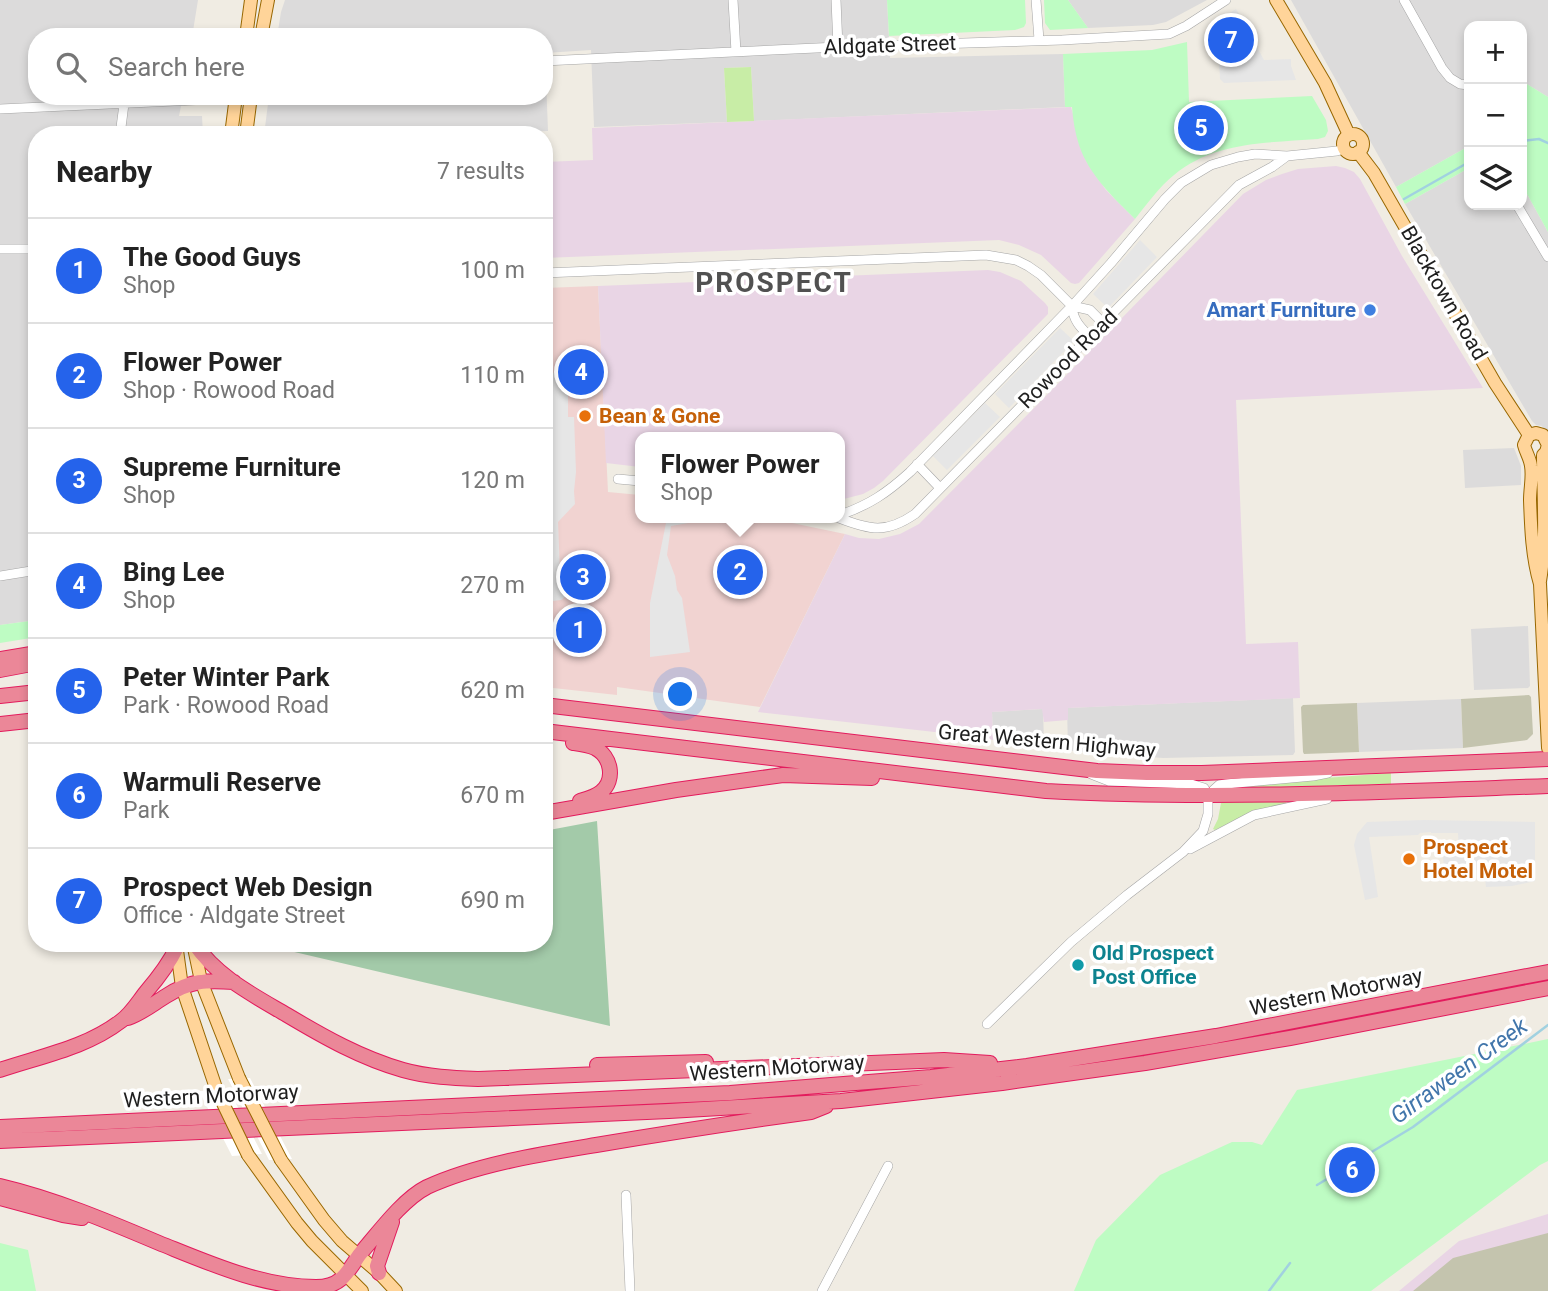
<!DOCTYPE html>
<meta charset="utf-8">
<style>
body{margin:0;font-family:Roboto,sans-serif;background:#f6f6f6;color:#222}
.controls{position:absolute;right:21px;top:21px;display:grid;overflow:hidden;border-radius:14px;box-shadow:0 4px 10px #0003}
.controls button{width:63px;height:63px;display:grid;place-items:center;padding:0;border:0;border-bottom:2px solid #e0e0e0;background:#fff;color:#222;font:35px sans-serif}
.you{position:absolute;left:681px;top:695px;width:24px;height:24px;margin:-18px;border:5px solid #fff;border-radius:50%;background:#1a73e8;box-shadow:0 0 0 10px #1a73e833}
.badge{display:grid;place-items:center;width:46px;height:46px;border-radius:50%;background:#2563eb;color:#fff;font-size:23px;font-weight:700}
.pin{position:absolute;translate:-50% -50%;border:4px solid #fff;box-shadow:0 2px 7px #0006}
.popup{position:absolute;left:635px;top:432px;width:210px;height:91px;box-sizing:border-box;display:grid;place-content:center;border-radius:14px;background:#fff;filter:drop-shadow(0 2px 5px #0005);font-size:23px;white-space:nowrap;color:#767676}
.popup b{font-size:26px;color:#222}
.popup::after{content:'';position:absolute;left:50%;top:100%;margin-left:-14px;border:14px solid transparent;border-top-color:#fff}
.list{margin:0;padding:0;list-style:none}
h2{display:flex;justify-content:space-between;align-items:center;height:91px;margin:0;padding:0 28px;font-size:30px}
h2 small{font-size:23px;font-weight:400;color:#767676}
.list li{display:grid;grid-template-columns:46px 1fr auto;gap:21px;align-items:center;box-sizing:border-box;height:105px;padding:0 28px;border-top:2px solid #e0e0e0}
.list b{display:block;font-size:26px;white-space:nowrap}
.list p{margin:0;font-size:23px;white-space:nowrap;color:#767676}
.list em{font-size:23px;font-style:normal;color:#767676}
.icon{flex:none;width:38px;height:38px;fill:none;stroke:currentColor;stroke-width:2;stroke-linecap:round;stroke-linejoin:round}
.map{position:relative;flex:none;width:1548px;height:1291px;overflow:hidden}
.search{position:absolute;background:#fff;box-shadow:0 4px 10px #0003;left:28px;top:28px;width:525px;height:77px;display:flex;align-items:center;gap:18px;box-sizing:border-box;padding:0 24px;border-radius:28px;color:#767676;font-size:26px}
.panel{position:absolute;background:#fff;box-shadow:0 4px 10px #0003;left:28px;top:126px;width:525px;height:826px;border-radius:28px}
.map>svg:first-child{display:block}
.residential{fill:#dcdbdb}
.commercial{fill:#f1d3d1}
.industrial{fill:#e9d5e5}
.construction{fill:#c4c4ae}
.grass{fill:#c8eda6}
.cemetery{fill:#a3caa9}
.park{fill:#befcc3}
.parking{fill:#e6e6e6}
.pier{fill:#fff}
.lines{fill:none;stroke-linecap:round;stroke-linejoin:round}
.stream{stroke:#a1d1e0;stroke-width:2.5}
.minor-casing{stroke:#a5a5a5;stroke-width:10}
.major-casing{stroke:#986700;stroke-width:14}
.highway-casing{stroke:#e31b5d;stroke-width:16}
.minor{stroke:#fff;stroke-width:9}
.major{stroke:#ffd499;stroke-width:12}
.highway{stroke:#eb8798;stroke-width:14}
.major-bridge-casing{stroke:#986700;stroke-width:14;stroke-linecap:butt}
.major-bridge{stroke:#ffd499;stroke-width:12}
.shop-dot{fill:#3f7fe0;stroke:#fff;stroke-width:2.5}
.food-dot{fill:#e8710a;stroke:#fff;stroke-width:2.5}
.culture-dot{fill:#0f9aa8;stroke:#fff;stroke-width:2.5}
.labels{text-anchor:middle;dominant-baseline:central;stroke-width:7;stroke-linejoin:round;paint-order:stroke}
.street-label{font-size:21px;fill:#1e1e1e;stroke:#fff}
.shop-label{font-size:21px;font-weight:bold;fill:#366cbe;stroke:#fff;text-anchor:end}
.food-label{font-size:21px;font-weight:bold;fill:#c56008;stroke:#fff;text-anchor:start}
.culture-label{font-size:21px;font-weight:bold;fill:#0d838f;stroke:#fff;text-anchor:start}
.water-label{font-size:23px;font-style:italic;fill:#4276ab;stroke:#fff}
.district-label{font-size:28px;font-weight:bold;letter-spacing:2px;fill:#515151;stroke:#fff}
</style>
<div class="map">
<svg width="1548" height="1291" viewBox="0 0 1548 1291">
<rect width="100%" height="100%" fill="#f0ece3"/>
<path class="residential" d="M0,0H198L192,37H37V96H183L179,116H202L203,135H37V620L0,625Z
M285,0H887L890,58L1063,54L1065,107L754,121L751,67L724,68L727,122L594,127L591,50L545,53L548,131L426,135H264L269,96H544V37H277L281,12Z
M1068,0H1207L1166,22L1153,25L1088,28Z
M1291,0H1548V97L1522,81V26H1469V146L1396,187Z
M1469,168V205H1522V185L1548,232V436L1542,426L1536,425L1532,421L1405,204Z
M1514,448L1521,466V485L1465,488L1463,450Z
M1528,626L1530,686L1528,688L1474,690L1471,629Z
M1293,698L1295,752L1293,755L1163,758L1072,751L1068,748L1067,708Z
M1461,699L1463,748L1359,752L1357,703Z
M1043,709L1044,745L1041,747L993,740L992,712Z"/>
<path class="commercial" d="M598,286L608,492L640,495V518H768L845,534L760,707L617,687V695L544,687V288Z"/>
<path class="industrial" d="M1071,107L1086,161L1106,190L1135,219L1079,283L1075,284L1071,283L1041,255L1019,245L999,240L544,258V162L593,160L592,128Z
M1336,166L1345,168L1354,172L1360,179L1402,256L1483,388L1236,400L1246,644L1298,642L1300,698L1068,708V720L1044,722L1042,709L992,712L993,740L961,735L758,712L845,534L859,538L879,539L900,534L919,524L1038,404L1243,194L1266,180L1282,174L1298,169Z
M988,270L1000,272L1021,281L1045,303L1048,307V314L883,481L874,488L863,494L840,500V437H640V467L606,463L598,286Z
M1548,1214V1291H1399L1459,1241Z"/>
<path class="construction" d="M1529,695L1531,697L1533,734L1527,740L1463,748L1461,699Z
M1357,703L1359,752L1304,754L1303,752L1301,707L1303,705Z
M1548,1233V1291H1413L1453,1258Z"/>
<path class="grass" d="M751,67L754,121L727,122L724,68Z
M1391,773V784L1249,788V784Z
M1287,801L1286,803L1242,817L1215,830L1213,829L1218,819L1221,803L1224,802Z"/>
<path class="cemetery" d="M597,821L610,1026L256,943H544V831Z"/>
<path class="park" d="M887,0H1025L1026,23L1024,27L1015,30L889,36Z
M1044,0H1068L1088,28L1050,30L1045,23Z
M1187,42L1189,102L1312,96L1326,120L1328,131L1325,137L1318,139C1268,143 1214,141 1174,175C1159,187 1147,204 1135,219C1113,197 1089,175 1079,145C1075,133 1073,120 1072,107H1065L1063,54L1152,50Z
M1522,81L1548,97V232L1522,185Z
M1469,146V168L1405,204L1396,187Z
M37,620V637L0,643V625Z
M1548,1039V1161L1540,1165L1371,1291H1074L1096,1240L1160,1175L1232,1142H1252L1262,1145L1297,1090Z
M0,1243L28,1250L36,1291H0Z"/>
<path class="parking" d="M1236,9L1264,60L1291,59V66L1296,80L1224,83L1220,79L1219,62H1224L1230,58L1213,24Z
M1140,240L1157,257L1108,308L1093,294Z
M1060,328L1074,341L1009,408L995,394Z
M544,364L568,386V417H574L576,472L574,491L575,504L558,522L560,572L570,581V593L561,600L544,602Z
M985,403L1000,417L947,470L933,456Z
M667,518H717L671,526L667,555L675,576L677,590L682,598L690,652L650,657V603Z
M1424,820L1535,822V881L1512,886L1486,887L1484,870L1444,871L1443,854L1459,853L1458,833H1431V832L1420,833L1418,835L1369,837L1378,897L1365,900L1354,845L1357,834L1367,822Z"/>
<path class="pier" d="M250,1078L292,1159L269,1160L228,1079Z
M229,1090L262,1154L232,1156L199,1091Z"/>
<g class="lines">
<path class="stream" d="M1522,141L1539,139L1548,143
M1404,199L1469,162
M1317,1185L1413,1127L1548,1025
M1269,1291L1290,1263"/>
<defs>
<path id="minor" d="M733,0L736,52
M836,0L838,47
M1036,0L1039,40
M1404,0L1442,68L1450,78L1460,84L1469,85
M544,61L838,47L1062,40L1169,34L1186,26L1226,0
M0,109L239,98
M120,135L124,104
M1517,205L1548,257
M0,249H37
M544,273L986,255L1016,260L1028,266L1041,275L1072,306L1090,310L1103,323
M1072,306C1073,320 1080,327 1090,337
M917,464L940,488
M618,479L640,481
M840,515C869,505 887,493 910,472L1072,306L1111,263L1165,199L1181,183L1211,165L1238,157L1255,154L1287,156L1337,151L1344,149
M839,518C870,530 886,534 915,514L1239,185L1272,167L1287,156
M0,576L37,570
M1208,795L1219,785L1226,784L1313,776L1328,773
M1190,849L1254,815L1327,799
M987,1024L1071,942L1127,895L1183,852L1203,831L1208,814V795L1204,788L1191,784L1109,781L1091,774
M626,1195L630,1291
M822,1291L888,1166"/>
<path id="major" d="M1276,0L1325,83L1349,135
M246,37L251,0
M261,37L268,0
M1343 144a10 10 0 1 1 20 0a10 10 0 1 1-20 0Z
M231,135L236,96
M246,135L251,96
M1358,152L1374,173L1495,383L1529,435
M1529,435L1524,445C1526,453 1530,458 1531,466C1533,477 1530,488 1530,500C1531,528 1532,557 1540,584L1548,748
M1529,435L1536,433L1543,435L1548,445L1546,452L1543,455C1543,497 1547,540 1540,581
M176,943L182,987L217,1091
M193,943L201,981L239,1078
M248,1155L297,1223L312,1241L362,1291
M281,1160L324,1220L342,1241L379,1273L396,1291"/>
<path id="highway" d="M0,659L37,653
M0,670L37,663
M0,696L37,692
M544,705L1097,771L1147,773H1202L1548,759
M0,724L37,720
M544,731L1046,791C1213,800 1381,792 1548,786
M573,743C580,744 588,745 595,748C611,756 616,780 601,792C595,797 587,799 580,801
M544,813L676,790L783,775L872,778
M194,943C217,977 253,995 287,1015C324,1037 361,1058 403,1070C428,1077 453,1078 478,1079L944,1060L990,1063
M128,1018C142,1013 153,1004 166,996C191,980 206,980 234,982
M597,1065L706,1062
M0,1070C41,1056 86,1048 121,1021C131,1014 138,1002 146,992C158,978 169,964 177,947
M0,1127L730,1093L931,1077L1027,1066L1216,1036L1548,972
M0,1141L669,1111L841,1101L1002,1083L1145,1063L1290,1038L1548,988
M0,1186C55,1199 107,1221 159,1243C209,1263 262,1287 316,1287C326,1287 334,1285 341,1279C349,1272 354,1262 360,1254C378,1233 403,1199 427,1187C477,1164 542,1154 596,1145C668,1133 739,1122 811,1112L826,1106
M0,1198L63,1215L82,1218
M379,1273L377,1266L392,1222"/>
</defs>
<use href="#minor" class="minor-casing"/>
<use href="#major" class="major-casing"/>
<use href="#highway" class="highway-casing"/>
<use href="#minor" class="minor"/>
<use href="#major" class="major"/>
<use href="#highway" class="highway"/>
<defs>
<path id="major-bridge" d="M239,1078L281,1160
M217,1091L248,1155"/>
</defs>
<use href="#major-bridge" class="major-bridge-casing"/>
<use href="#major-bridge" class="major-bridge"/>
</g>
<circle class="shop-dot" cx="1370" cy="310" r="7"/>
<g class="food-dot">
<circle cx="585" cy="416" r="7"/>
<circle cx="1409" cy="859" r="7"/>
</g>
<circle class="culture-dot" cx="1078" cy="965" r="7"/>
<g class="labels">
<g class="street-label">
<text transform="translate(890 45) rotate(-2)">Aldgate Street</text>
<text transform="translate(1444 293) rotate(60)">Blacktown Road</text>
<text transform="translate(1068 359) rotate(-45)">Rowood Road</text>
<text transform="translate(1047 741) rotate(5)">Great Western Highway</text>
<text transform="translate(1336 992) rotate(-11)">Western Motorway</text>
<text transform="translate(777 1068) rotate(-4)">Western Motorway</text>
<text transform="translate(211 1096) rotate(-3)">Western Motorway</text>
</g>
<g class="shop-label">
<text x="1356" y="310">Amart Furniture</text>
</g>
<g class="food-label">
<text x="599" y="416">Bean &amp; Gone</text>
<text x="1423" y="847">Prospect<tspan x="1423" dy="24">Hotel Motel</tspan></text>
</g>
<g class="culture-label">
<text x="1092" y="953">Old Prospect<tspan x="1092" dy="24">Post Office</tspan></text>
</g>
<g class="water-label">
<text transform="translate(1459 1071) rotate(-36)">Girraween Creek</text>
</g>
<g class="district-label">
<text x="774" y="282">PROSPECT</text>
</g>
</g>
</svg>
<div class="controls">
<button>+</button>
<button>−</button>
<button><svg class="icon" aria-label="layers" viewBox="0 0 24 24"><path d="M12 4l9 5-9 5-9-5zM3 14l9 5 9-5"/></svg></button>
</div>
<div class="you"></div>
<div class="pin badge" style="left:579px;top:630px">1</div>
<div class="pin badge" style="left:740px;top:572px">2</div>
<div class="popup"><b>Flower Power</b>Shop</div>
<div class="pin badge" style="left:583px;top:577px">3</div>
<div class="pin badge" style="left:581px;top:372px">4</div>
<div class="pin badge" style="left:1201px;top:128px">5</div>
<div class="pin badge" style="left:1352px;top:1170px">6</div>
<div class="pin badge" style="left:1231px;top:40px">7</div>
<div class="search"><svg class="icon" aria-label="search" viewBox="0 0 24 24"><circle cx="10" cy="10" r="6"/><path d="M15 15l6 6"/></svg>Search here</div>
<section class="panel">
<h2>Nearby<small>7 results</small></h2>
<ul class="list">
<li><span class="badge">1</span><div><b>The Good Guys</b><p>Shop</p></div><em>100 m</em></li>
<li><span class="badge">2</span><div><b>Flower Power</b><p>Shop · Rowood Road</p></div><em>110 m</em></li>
<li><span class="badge">3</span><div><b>Supreme Furniture</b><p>Shop</p></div><em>120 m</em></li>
<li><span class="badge">4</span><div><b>Bing Lee</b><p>Shop</p></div><em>270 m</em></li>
<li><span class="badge">5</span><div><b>Peter Winter Park</b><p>Park · Rowood Road</p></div><em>620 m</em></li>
<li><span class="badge">6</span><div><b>Warmuli Reserve</b><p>Park</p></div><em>670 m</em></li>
<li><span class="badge">7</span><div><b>Prospect Web Design</b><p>Office · Aldgate Street</p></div><em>690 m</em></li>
</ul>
</section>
</div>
